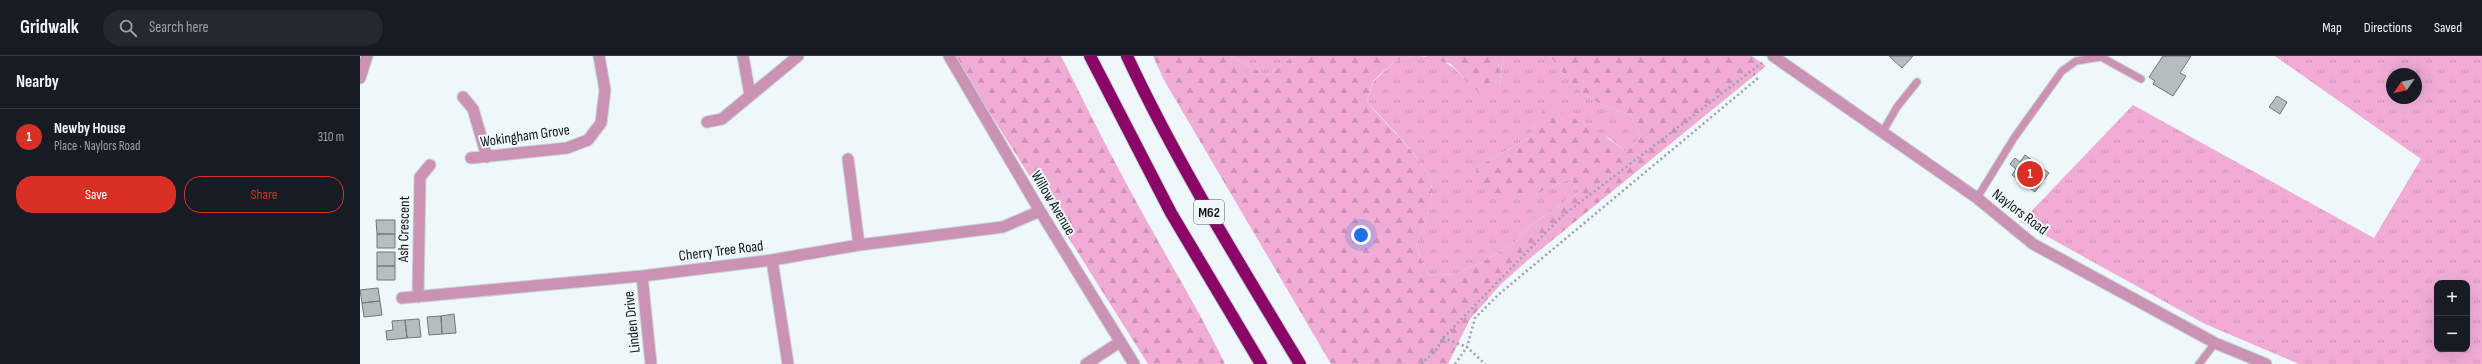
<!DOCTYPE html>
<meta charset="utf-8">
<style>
body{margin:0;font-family:"Sofia Sans Condensed",sans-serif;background:#242831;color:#f1f3f6}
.controls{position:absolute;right:12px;bottom:12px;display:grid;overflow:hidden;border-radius:8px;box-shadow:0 4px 16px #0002}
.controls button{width:36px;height:36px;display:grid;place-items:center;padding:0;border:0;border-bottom:1px solid #363941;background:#171b24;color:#f1f3f6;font:20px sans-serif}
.compass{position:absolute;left:2026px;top:12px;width:36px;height:36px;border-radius:50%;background:#171b24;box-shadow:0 4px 16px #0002;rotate:236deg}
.you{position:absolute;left:1001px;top:179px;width:14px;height:14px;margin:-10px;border:3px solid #fff;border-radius:50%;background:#1a73e8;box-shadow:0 0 0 6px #1a73e833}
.badge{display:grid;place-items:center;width:26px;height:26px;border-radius:50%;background:#d93025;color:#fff;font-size:13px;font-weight:700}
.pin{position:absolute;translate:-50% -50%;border:2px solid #fff;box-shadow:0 1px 4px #0006}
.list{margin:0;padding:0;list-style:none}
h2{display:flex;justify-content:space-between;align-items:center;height:52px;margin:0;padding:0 16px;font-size:17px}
h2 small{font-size:13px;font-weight:400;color:#9ea1a6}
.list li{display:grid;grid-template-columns:26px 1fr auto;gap:12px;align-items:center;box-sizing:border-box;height:56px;padding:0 16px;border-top:1px solid #363941}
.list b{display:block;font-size:15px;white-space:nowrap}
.list p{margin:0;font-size:13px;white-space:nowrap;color:#9ea1a6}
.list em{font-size:13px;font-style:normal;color:#9ea1a6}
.actions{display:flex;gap:8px;padding:12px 16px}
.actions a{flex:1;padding:9px 0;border:1px solid #d93025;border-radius:16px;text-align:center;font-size:14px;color:#d93025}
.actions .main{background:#d93025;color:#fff}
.icon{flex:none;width:22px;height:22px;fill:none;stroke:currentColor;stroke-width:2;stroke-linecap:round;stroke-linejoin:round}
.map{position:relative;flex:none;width:2122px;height:308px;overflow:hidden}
header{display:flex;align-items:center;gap:24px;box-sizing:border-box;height:56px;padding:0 20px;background:#171b24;border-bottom:1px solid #363941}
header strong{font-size:19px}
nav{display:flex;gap:22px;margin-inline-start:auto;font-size:14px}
.search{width:280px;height:36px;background:#242831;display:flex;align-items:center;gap:10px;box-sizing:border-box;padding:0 14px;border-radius:22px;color:#9ea1a6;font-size:15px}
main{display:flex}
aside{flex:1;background:#171b24}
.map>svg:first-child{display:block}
.grass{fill:url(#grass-tufts);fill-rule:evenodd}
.forest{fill:url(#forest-firs)}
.building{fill:#b5bebf;stroke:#70787a}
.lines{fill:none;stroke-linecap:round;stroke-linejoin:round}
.service-casing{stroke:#cbd3d5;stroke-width:9}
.minor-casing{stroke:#cbd3d5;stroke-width:13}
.tertiary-casing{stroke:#cbd3d5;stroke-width:13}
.motorway-casing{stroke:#cbd3d5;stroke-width:14}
.path{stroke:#9ba2a4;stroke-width:2.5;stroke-dasharray:2 3;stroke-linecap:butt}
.service{stroke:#ca92b3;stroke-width:7}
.minor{stroke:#ca92b3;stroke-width:11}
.tertiary{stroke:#ca92b3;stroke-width:11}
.motorway{stroke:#8a0767;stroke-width:12}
.labels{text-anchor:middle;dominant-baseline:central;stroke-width:4;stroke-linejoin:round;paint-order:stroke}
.shield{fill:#eef7f9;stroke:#555a5b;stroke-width:1}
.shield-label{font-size:14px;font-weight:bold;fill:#131617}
.street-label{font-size:15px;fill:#131617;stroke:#eef7f9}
</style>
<header>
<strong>Gridwalk</strong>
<div class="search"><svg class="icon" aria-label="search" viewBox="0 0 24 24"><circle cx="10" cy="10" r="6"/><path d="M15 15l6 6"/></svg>Search here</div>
<nav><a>Map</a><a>Directions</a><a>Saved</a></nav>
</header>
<main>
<aside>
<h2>Nearby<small></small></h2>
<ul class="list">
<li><span class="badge">1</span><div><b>Newby House</b><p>Place · Naylors Road</p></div><em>310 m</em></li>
</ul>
<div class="actions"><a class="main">Save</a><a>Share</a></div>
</aside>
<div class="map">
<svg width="2122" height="308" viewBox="0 0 2122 308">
<defs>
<pattern id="grass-tufts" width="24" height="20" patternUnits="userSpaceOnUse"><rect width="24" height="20" fill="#f1acd5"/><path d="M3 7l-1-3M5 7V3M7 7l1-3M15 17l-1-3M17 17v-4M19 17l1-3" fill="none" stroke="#ce93b6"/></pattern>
<pattern id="forest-firs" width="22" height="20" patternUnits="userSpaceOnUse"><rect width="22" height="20" fill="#f1acd5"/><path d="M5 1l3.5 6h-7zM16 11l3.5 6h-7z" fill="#ce93b6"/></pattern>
</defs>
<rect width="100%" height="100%" fill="#eef7f9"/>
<path class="grass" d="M870,0H933L908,20Z
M1052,0C1084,0 1091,8 1111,30L1139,31L1143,0H1190C1218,36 1227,46 1271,59L1281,80L1267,96L1249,82L1175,67L1170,81L1116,112L1175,139L1194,129L1211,123L1219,136L1170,170L1153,188L1122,206L1095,218L1069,220L1056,190C1062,172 1071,153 1072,134C1073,111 1023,64 1007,46L1013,26L1035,5Z
M1915,0H2122V308H1939L1845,268L1661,166L1773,49L2014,182L2061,103ZM2032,18H2056V42H2032ZM2077,227H2107V293H2077Z"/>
<path class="forest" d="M594,0H701C729,56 757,112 788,167C814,214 842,260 865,308H788Z
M793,0H870L908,20L933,0H1052L1035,5L1013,25L1007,46C1022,65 1073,110 1072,134C1071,153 1062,173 1056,190L1069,220L1095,218L1122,206L1153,188L1170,170L1219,136L1211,123L1194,129L1175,139L1136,140L1117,130L1116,112L1170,81L1175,67L1187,50C1216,62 1242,77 1267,96L1281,80L1271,59C1227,46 1217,36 1190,0H1392L1406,10L1168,204L1140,229L1110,263L1088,308H971L804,24Z
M1065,0H1143L1139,31L1124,39L1111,30L1091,8Z"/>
<path class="building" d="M1529,0H1553L1542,12Z
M1803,0H1831L1820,17L1826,20L1813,40L1793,28L1795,25L1789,21Z
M1917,40L1927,46L1920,58L1909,51Z
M1665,99L1689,117L1675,136L1652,119L1656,113L1650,108L1655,102L1660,106Z
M16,164H35V178H17Z
M17,178H35V192H17Z
M17,196H35V210H17Z
M17,210H35V224H17Z
M18,232L20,245L2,247L0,234Z
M20,245L22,259L4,261L2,247Z
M94,258L96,277L82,278L81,260Z
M81,260L82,278L69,279L67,261Z
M59,263L61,281L47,282L45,264Z
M45,264L47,282L27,284L26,275L33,274L32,265Z"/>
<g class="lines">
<defs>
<path id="service" d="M1522,77L1537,51L1557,26
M1617,142L1654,82L1702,15L1716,5L1741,1L1781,23
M1839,308L1855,287"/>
<path id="minor" d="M383,0L390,39
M589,0L680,155L774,308
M0,22L7,0
M103,41L113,53L127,101
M347,66L362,63L438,0
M111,102L207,92L228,84L241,67L245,34L239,0
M488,103L499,189
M412,204L428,308
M282,220L291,308
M58,241L60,121L70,109
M42,242L282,220L412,204L499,189L643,171L680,155
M726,308L760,286"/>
<path id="tertiary" d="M1413,0L1617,142L1673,188L1855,287L1906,308"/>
<path id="motorway" d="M730,0L811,157L901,308
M767,0C817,107 879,207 940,308"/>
</defs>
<use href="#service" class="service-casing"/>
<use href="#minor" class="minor-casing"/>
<use href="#tertiary" class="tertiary-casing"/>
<use href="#motorway" class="motorway-casing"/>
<path class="path" d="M1083,282L1107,291L1125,308
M1061,308L1077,293L1083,282L1201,161L1403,6
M1095,308L1107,291L1115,262L1138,239L1397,23L1392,15"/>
<use href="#service" class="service"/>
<use href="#minor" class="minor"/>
<use href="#tertiary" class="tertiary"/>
<use href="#motorway" class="motorway"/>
</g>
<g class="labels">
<rect class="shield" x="834" y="144" width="30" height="24" rx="3"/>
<g class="shield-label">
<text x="849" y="156">M62</text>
</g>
<g class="street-label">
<text transform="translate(165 80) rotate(-8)">Wokingham Grove</text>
<text transform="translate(693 147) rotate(59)">Willow Avenue</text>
<text transform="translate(1660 156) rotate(37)">Naylors Road</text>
<text transform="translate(44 173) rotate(-89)">Ash Crescent</text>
<text transform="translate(361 195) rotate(-7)">Cherry Tree Road</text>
<text transform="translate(272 266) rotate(-96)">Linden Drive</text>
</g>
</g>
</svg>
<div class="controls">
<button>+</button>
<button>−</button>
</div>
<svg class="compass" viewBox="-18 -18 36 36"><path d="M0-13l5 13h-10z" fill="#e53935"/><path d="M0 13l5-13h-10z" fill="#9ea1a6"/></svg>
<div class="you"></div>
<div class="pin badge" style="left:1670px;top:118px">1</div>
</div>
</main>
